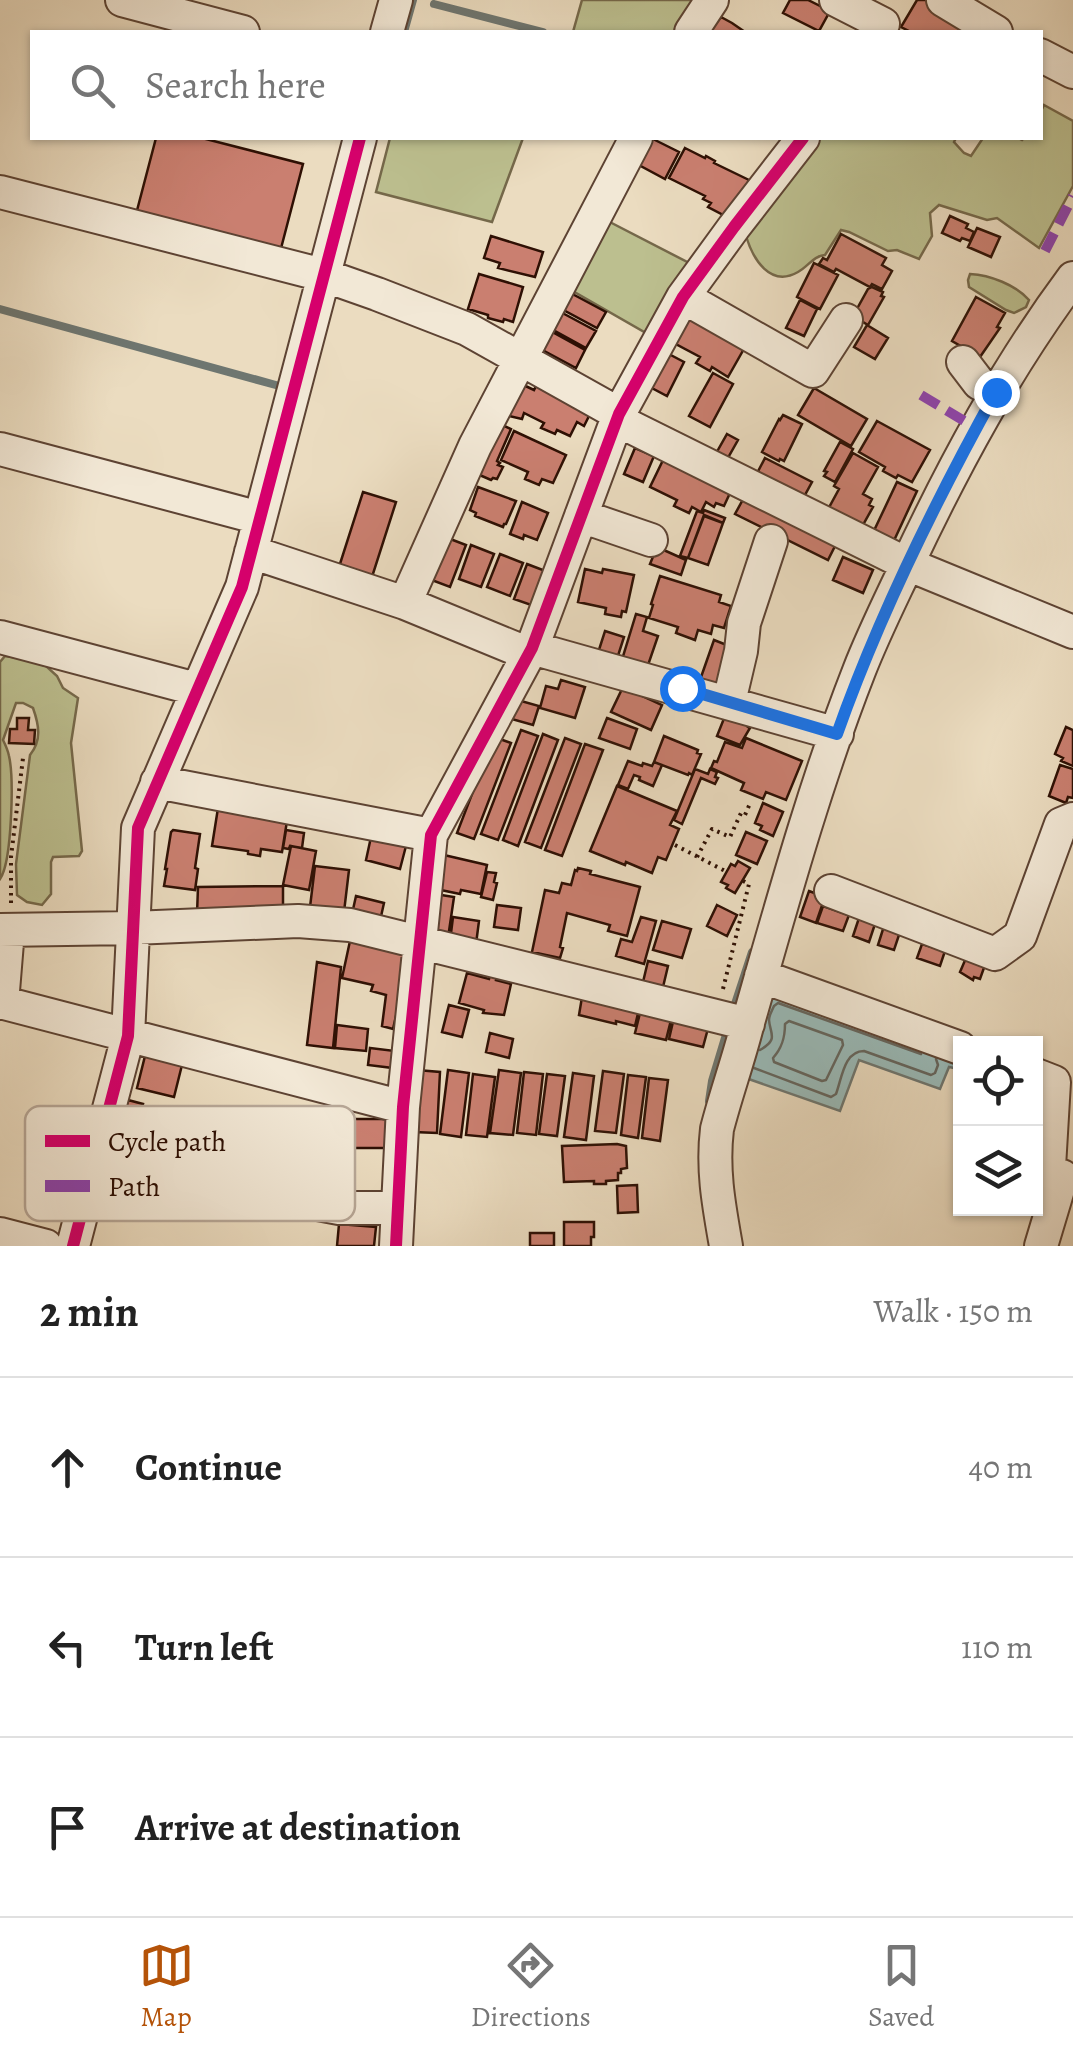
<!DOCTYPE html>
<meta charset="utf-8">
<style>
body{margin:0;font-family:Alegreya,serif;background:#f2f2f2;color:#222}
.controls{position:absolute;right:30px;bottom:30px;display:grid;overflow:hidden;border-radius:0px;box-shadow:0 2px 8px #0004}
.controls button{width:90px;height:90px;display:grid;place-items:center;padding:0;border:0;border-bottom:2px solid #e0e0e0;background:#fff;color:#222;font:50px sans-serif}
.stop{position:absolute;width:30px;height:30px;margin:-22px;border:8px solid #1a73e8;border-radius:50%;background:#fff}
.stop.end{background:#1a73e8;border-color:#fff;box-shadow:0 2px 10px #0008}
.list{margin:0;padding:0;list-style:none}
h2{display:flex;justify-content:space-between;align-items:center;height:130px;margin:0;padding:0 40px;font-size:42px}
h2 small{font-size:32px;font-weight:400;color:#767676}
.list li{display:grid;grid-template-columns:65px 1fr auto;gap:30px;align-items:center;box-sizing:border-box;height:180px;padding:0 40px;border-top:2px solid #e0e0e0}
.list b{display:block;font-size:38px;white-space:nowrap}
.list em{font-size:32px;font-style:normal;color:#767676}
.icon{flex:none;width:55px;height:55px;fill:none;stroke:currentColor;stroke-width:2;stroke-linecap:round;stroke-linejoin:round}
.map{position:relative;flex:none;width:1073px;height:1246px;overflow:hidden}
.search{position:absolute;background:#fff;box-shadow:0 2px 8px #0004;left:30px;right:30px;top:30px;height:110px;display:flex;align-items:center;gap:25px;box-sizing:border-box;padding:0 35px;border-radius:0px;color:#767676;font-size:38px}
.sheet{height:670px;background:#fff}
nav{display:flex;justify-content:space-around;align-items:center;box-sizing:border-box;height:140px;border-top:2px solid #e0e0e0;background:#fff;font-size:28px;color:#767676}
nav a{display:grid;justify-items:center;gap:5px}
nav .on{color:#b45309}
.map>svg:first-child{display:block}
.green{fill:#bcbf8f;stroke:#75684a;stroke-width:2.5}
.water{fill:#99bab8;stroke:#6e7670;stroke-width:2.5}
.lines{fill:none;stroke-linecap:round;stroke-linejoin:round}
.shore{stroke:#64655e;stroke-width:2.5}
.stream{stroke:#6e7670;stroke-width:8}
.building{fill:#ca7f70;stroke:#2e1004;stroke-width:2.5}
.minor-casing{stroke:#5d4333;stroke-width:36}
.path{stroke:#2e1004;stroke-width:4;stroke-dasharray:2.5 5;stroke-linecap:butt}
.minor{stroke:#f2e8d6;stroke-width:32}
.quiet{stroke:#8e44ad;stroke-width:10;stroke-dasharray:20 10;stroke-linecap:butt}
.cycleway-casing{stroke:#f2e8d6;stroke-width:19}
.cycleway{stroke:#d6006c;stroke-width:12}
.route{stroke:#1a73e8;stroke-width:12}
.key{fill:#f2e8d6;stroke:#b7a797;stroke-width:2.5}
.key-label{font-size:28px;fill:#2e1004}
</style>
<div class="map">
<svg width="1073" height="1246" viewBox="0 0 1073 1246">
<rect width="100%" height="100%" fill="#ebdcc0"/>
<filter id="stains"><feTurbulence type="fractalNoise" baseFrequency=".002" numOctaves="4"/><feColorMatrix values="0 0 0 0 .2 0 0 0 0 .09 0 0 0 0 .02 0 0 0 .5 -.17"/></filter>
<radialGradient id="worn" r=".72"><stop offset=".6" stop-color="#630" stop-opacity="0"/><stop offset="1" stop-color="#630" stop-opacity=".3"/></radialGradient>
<path class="green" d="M582,0H701L685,32H573Z
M1044,105L1073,121V186L1039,248L997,218L987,220L939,205L930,213L932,236L919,259L897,250L888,251L849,232L841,230L825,255C813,256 809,266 798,272C770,288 753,259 746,236L811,138H956L954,142L964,153L971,156L983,138H1018L1022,140L1024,138H1040L1041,111Z
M390,138H523L492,222L376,192Z
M602,218L695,266L653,337L564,286Z
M970,274C990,275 1016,285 1029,300L1026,307L1014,313L1006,310L969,287L968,280Z
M5,656L20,658L46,666L57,676L63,688L78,698L71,743L82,851L79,856L53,857L51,862V894L42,905L27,902L17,895L16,864L30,755C42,740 39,725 33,708L23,703H16L3,740C5,744 8,751 9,756C14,778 12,862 0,879V662Z"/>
<path class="water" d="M769,989L960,1057L959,1069L949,1067L940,1089L859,1060L840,1111L740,1076L760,1039L763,1030L756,1027Z"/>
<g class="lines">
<path class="shore" d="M789,1021L842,1040L843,1045L826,1080L822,1081L774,1062L773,1058C782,1048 785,1038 785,1024Z
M760,1050C779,1039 770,1034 769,1020C769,1015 772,1011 774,1006L778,1003L921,1054
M754,1068L831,1097L836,1094C842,1078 844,1051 864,1051L931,1075L935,1073L938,1065L936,1059"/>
<path class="stream" d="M434,4L543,32
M404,32L413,0
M0,309L283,387
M733,1010L752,952
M709,1101L712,1081L728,1028"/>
</g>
<path class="building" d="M790,0H808L830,11L819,31L783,13Z
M917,0H926L959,19L963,25L959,32H911L901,27Z
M721,17L732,23L745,32H709Z
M156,138H202L303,164L279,256L135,218Z
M651,138L679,152L665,179L637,164Z
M685,148L705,158L706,156L715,161L714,163L749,180L731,219L708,207L711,203L703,199L705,196L669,178Z
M950,216L968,224L966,228L974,232L970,241L962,238L960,241L942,233Z
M977,228L1000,237L991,257L968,247Z
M841,234L886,258L882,265L892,271L882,289L872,284L870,287L836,269L834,272L819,264L823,258L827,260Z
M491,236L543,252L535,277L498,268L500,263L484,258Z
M814,263L838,275L820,309L797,297Z
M479,274L523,287L513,322L504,319L503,322L488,318V315L468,309Z
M872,287L883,292L881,296L884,297L868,325L853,316L868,289Z
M565,290L606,312L597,328L556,306Z
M976,297L1005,313L997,327L1000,328L980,357L952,341Z
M800,300L817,309L804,336L786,328Z
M555,309L596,331L586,348L546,326Z
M688,314L745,347L728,377L712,367L710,371L696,363L700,357L672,342Z
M867,325L888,338L875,359L854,347Z
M545,328L585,350L576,368L535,346Z
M665,352L684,362L667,396L648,386Z
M713,373L733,384L710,427L689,416Z
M517,382L534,390L537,384L590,414L584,426L577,422L570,436L557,430L555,434L541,428L544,423L524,413L522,419L509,416Z
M814,388L867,419L851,446L798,415Z
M783,415L802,424L784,461L780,459L779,461L762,452L779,419L780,420Z
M877,421L930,450L912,482L898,475L896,478L883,471L885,467L859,452Z
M498,423L511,429L497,461L500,463L498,465L503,467L497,479L493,478L491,480L475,473Z
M514,431L566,455L553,483L542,479L539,485L525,479L528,472L501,460Z
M727,434L738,440L725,463L714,457Z
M840,442L853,449L835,482L824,476L827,472L824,471Z
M635,448L654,456L643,482L624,474Z
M853,453L878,467L863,494L872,499L869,505L873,507L859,532L826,513L839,489L834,486Z
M665,456L730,493L724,506L716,503L714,507L706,502L701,512L692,507L689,513L674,506L677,500L650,487Z
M765,458L812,482L800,504L753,481Z
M897,482L917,491L891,547L871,537Z
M478,487L516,501L506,524H504L503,527L475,516L476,513L470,510Z
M363,492L396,502L372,577L339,567Z
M746,494L838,540L828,560L735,514Z
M522,502L548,513L537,540L524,535L523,539L510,534Z
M704,510L725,518L723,523L704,515L688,558L680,556L697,511L703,513Z
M704,516L723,523L708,565L688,558Z
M445,537L466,545L450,587L429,579Z
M471,545L494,554L481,587L459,579Z
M657,547L686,560L681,575L650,564Z
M500,554L523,563L510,596L487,587Z
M843,557L873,570L863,593L833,580Z
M527,564L548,572L534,606L514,599Z
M585,569L602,573L603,569L634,575L626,612L622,611L621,617L605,614L606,608L578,602Z
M660,576L721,595L719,602L731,606L724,628L713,625L711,634L698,630L695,640L676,633L678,627L649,618L653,605L651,604Z
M636,614L647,617L643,631L658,636L646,671L621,663Z
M605,631L624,637L616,662L597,656Z
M714,640L737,649L727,687L700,680Z
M561,680L585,687L575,718L540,708L546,686L558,689Z
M623,687L662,705L651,730L611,712Z
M514,699L539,706L533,725L508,718Z
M727,711L750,721L748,727L750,728L740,745L717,736Z
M17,718H29L28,730H35L34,744L9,743L10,729H17Z
M607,718L637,729L630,749L599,738Z
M1066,727L1073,730V766L1061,761L1063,758L1055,754Z
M521,730L538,736L498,840L481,834Z
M543,734L558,740L518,846L503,840Z
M664,736L698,750L697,753L701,754L692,775L689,773L688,775L654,762Z
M494,737L511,743L474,839L457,833Z
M565,738L581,744L541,848L525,842Z
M746,738L802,761L786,800L766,792L763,799L741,790L744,783L711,768L714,761L717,762L725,742L742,748Z
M585,744L603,750L562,856L545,850Z
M628,761L642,766L643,763L652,766L654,762L662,765L653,786L639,780L640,777L634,775L628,789L618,785Z
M1060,765L1073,769V798L1068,797L1066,803L1049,796Z
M695,769L708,774L710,769L717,772L715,777L718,778L715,784L701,778L682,824L674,820Z
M617,786L677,811L670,825L679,829L666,860L658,857L652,873L626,862L625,865L590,851Z
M763,803L783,812L773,836L760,830L762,826L755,823Z
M218,808L287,821L282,852L261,849L260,856L248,854V851L212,846Z
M173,830L200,834L195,868L198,869L195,890L164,886L167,869H165L171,832Z
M286,830L304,833L302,848L290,846L289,849L283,848Z
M746,832L767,841L757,864L736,855Z
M371,837L406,846L400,869L366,860Z
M291,846L316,851L309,890L283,885Z
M444,855L487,865L481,894L461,890L460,894L436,889Z
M738,861L750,868L735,893L726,888L728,885L721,882L731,864L735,866Z
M315,866L349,870L344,912L310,907Z
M578,868L591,871L590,874L640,887L627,936L608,931L610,925L567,913L560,947L563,948L560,958L532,952L545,890L559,893L562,883L571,885L575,870L577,871Z
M487,872L496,873L494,882L497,883L493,900L481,897Z
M283,886V913L197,914L198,887Z
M809,891L825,897L816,923L800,917Z
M435,894L454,897L448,938L430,936Z
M356,896L384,903L380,921L352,914Z
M497,905L521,908L518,930L494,927Z
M717,905L737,915L727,936L707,926Z
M823,906L849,915L843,931L817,923Z
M860,915L876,921L869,942L853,936Z
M453,917L479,921L476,944L450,941Z
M641,917L656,921L644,964L616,956L621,939L632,942Z
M662,921L691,929L682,958L653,950Z
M884,926L900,932L894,950L878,945Z
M350,941L409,954L399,1017L396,1016L393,1029L382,1026L386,995L371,991L373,985L342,978Z
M922,944L945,951L940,966L917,958Z
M966,958L985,965L980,979L974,977L973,980L960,972Z
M648,961L668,966L663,987L643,982Z
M317,962L341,967L333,1048L307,1045Z
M467,973L489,979L490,975L497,976L496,980L511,984L504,1015L483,1013L484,1010L459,1003Z
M583,991L640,1005L635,1026L616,1021V1024L579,1015Z
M449,1005L469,1010L462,1037L442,1032Z
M642,1005L673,1012L666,1040L635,1033Z
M675,1013L710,1021L703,1047L669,1039Z
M337,1025L368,1029L366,1051L335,1048Z
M490,1033L513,1039L509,1058L486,1052Z
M370,1048L395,1051L393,1068L368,1065Z
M145,1056L182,1065L174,1097L137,1088Z
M417,1070L440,1072L437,1133L414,1132Z
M448,1070L469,1073L461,1137L440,1134Z
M499,1070L521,1073L513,1135L490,1133Z
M603,1071L624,1074L616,1133L595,1131Z
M524,1072L543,1074L536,1135L517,1133Z
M573,1073L594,1076L586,1140L564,1137Z
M473,1074L495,1077L487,1137L466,1135Z
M547,1074L565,1076L557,1136L539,1134Z
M628,1075L646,1077L638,1138L621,1135Z
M649,1078L668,1080L660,1141L642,1138Z
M128,1100L143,1104L135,1135L120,1131Z
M353,1119H388V1148H353Z
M617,1144L626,1146L627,1168L621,1169V1173H618V1180L606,1181V1184H594V1181L564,1182L562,1146Z
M637,1185L638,1212L618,1213L617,1186Z
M564,1222H594V1237H591V1246H564Z
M339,1224L376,1227L374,1246H337Z
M530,1233H554V1246H530Z"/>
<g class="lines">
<defs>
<path id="minor" d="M122,0L243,32
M836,0L883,24
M943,0L996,32
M387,32L396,0
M691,32L712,0
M1040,55L1073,72
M0,192L323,275L377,294L467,329L619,414
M683,297L813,371L846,320
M963,362L979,383L996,392
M617,420L907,564L1073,632
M0,449L260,518
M581,516L651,540
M251,552L405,603L529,654
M405,603L475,446L636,138
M0,637L196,689
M532,648L837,734
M729,702L741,651L744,623L771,541
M157,782L431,835
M831,891L995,954L1020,936L1061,824L1073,819
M0,930L133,928L298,921L350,925L748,1024
M761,976L960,1048
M0,1002L403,1107
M2,1003L8,930
M1036,1075L1054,1082L1048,1184L1055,1196
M281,1197L339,1208H398
M0,1234L46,1246
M73,1246L128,1036L138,828L242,587L360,138
M396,1246L403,1107L431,835L532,648L619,414L683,297L734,227L803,138
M726,1246C719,1206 712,1170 717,1129C726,1094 738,1061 747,1026C781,907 814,786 859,671C873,635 890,601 906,567C954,465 1006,368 1073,278
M1041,1246L1062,1176"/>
</defs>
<use href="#minor" class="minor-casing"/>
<path class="path" d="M675,845L727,872
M697,857L712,829L730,837L741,813L745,815L751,801
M11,903V857L23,758
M723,989L749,884L743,881"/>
<use href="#minor" class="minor"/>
<path class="quiet" d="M1045,251L1073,196
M921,395L976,428"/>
<defs>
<path id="cycleway" d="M73,1246L128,1036L138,828L242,587L360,138
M396,1246L403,1107L431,835L532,648L619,414L683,297L734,227L803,138"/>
</defs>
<use href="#cycleway" class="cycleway-casing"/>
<use href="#cycleway" class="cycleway"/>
</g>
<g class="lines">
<path class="route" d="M682,688L837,734C879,615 935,502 996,392"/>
</g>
<rect x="25" y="1106" width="330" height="115" rx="15" class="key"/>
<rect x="45" y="1135" width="45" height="12" fill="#d6006c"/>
<rect x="45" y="1180" width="45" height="12" fill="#8e44ad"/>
<g class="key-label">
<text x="108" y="1151">Cycle path</text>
<text x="108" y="1196">Path</text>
</g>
<rect width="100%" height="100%" filter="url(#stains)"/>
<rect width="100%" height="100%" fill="url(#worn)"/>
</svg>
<div class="controls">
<button><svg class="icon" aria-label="locate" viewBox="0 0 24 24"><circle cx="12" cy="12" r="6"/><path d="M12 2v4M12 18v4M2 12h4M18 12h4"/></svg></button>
<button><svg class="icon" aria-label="layers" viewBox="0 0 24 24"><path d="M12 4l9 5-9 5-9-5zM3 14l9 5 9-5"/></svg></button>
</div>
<div class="stop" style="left:682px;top:688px"></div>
<div class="stop end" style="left:996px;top:392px"></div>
<div class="search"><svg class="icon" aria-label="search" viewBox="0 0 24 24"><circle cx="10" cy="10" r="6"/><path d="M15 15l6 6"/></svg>Search here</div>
</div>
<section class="sheet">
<h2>2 min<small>Walk · 150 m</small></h2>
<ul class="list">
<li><svg class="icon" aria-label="ahead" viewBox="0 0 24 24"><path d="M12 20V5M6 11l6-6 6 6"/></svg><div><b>Continue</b></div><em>40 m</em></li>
<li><svg class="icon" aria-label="left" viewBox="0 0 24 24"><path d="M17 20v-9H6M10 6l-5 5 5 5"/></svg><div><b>Turn left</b></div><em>110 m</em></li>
<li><svg class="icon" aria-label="arrive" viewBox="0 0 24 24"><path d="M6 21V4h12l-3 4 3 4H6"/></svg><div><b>Arrive at destination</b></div></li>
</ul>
</section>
<nav>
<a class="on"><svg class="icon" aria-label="map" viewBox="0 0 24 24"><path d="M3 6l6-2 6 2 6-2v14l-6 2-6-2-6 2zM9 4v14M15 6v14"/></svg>Map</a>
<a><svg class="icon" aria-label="directions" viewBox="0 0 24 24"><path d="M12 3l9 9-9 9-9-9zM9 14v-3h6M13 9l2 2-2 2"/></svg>Directions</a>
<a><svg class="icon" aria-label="saved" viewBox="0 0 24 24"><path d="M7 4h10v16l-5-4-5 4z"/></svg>Saved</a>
</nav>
